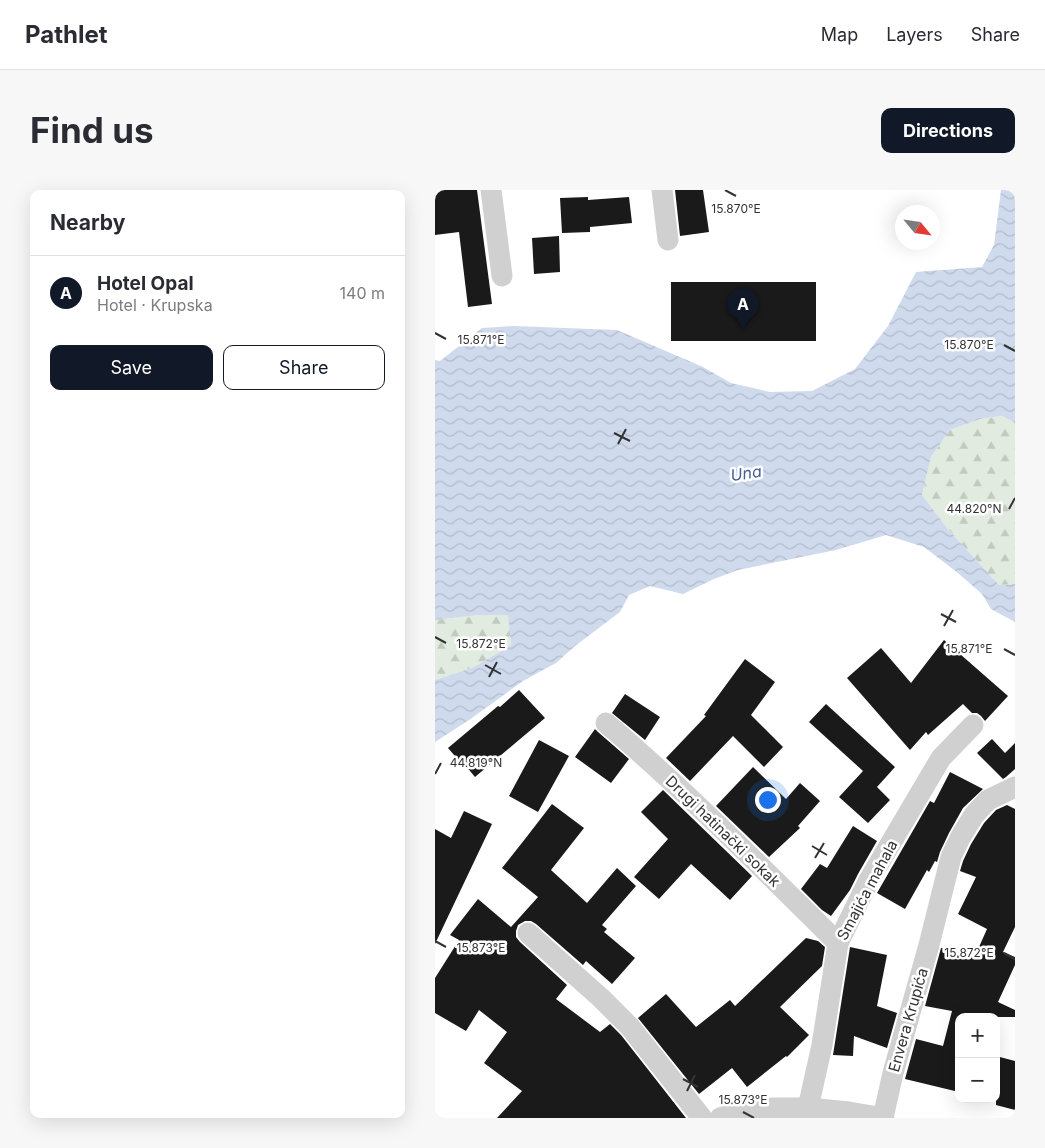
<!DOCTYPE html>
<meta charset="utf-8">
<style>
body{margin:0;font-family:Inter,sans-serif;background:#f7f7f7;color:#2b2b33}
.controls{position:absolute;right:15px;bottom:15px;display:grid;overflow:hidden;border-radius:10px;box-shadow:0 5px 20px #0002}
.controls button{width:45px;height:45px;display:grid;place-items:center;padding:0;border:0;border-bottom:1px solid #e1e1e2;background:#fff;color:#2b2b33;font:25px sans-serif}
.compass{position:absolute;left:460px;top:15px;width:45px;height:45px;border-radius:50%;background:#fff;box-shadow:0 5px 20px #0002;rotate:119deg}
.you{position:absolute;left:332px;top:609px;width:18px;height:18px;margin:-12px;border:4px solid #fff;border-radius:50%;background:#1a73e8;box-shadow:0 0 0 8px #1a73e833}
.badge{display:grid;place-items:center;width:32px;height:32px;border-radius:50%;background:#111827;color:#fff;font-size:16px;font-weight:700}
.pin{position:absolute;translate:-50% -41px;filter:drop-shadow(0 1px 2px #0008)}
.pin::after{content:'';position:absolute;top:26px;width:18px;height:15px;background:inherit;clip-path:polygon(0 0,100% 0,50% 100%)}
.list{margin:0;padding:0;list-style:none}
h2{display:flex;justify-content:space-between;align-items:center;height:65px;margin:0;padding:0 20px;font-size:21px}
h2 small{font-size:16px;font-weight:400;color:#7c7c81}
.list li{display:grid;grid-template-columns:32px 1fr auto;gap:15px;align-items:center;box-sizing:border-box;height:75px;padding:0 20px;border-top:1px solid #e1e1e2}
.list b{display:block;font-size:19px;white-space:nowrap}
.list p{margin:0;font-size:16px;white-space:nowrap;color:#7c7c81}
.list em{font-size:16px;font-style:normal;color:#7c7c81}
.actions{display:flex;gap:10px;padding:15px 20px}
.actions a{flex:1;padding:11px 0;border:1px solid #111827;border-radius:10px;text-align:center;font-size:18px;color:#111827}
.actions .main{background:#111827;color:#fff}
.map{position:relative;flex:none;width:580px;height:928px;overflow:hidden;border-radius:10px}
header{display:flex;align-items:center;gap:30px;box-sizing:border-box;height:70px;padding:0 25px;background:#fff;border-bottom:1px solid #e1e1e2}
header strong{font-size:24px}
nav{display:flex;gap:28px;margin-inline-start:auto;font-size:18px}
.intro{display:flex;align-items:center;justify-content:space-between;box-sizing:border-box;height:120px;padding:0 30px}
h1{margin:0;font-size:35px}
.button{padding:12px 22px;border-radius:10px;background:#111827;color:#fff;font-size:18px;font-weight:700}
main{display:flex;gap:30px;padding:0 30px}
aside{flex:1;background:#fff;border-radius:10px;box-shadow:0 5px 20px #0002}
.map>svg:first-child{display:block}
.forest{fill:url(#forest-firs)}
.water{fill:url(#water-waves)}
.building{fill:#1a1a1a}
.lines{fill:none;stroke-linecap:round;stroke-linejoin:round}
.minor{stroke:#d0d0d0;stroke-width:21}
.ticks{fill:none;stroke:#333;stroke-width:2}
.labels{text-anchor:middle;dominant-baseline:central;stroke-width:5;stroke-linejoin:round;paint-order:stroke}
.street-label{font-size:15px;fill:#333;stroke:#fff}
.water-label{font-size:16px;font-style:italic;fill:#425e94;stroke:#fff}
.ticks-label{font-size:12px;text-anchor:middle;fill:#333;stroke:#fff;stroke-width:5;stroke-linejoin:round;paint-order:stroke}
</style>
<header>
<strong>Pathlet</strong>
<nav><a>Map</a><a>Layers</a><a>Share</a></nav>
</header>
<div class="intro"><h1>Find us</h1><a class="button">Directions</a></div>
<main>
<aside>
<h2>Nearby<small></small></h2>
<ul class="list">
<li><span class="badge">A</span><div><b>Hotel Opal</b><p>Hotel · Krupska</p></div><em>140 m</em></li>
</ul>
<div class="actions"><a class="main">Save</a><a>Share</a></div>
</aside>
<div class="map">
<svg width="580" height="928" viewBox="0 0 580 928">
<defs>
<pattern id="forest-firs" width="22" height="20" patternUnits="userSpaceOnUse" patternTransform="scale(1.25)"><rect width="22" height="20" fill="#e2ebdf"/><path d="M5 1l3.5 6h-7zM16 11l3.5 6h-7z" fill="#c2cac0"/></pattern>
<pattern id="water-waves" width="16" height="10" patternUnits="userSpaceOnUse" patternTransform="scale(1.25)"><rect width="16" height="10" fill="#cfdaed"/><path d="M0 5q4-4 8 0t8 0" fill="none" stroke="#b2bccc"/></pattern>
</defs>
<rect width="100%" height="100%" fill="#fff"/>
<path class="forest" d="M567,226L580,233V394L564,395L513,339L487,305L496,267L515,240L545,229Z
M44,425H74L76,455L39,477L0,490V430Z"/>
<path class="water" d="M566,0H580V233L567,226L545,229L515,240L496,267L487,305L513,339L564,395L580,394V432L556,419L547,404L523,383L489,357L451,345L401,360L303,380L279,389L248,404L215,396L194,405L185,422L140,456L121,473L88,491L34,530L0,552V490L39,477L76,455L73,425H44L0,430V170L5,171L47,138L78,136L182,140L268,177L296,193L335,202L377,201L420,179L453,136L481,82L547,77L559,55Z"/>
<path class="building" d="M0,0H42L57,114L33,117L24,42L0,45Z
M240,0H268L274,42L245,46Z
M153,7V10L194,7L197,33L155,37V42L127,43L125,8Z
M124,46L125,82L99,84L97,48Z
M236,92H381V151H236Z
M509,450L573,506L550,531L546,526L542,523H537L528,514L493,545L491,542L475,560L412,488L446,458L476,493Z
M310,469L340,492L316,525L348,557L329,577L298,546L255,591L231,568L271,526L269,525Z
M84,500L110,528L40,587L26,570L25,572L13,558L63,516L65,517Z
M190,504L225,527L210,550L177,523Z
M391,514L460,577L442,597L455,610L433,633L404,607L428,581L374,532Z
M160,539L163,542L194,569L176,593L140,567Z
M557,549L570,563L580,553V579L571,587L568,589L542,563Z
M104,550L134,566L103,622L74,606Z
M318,577L351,609L365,593L385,611L363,636L365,638L334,667L281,616Z
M515,582L548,599L528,618L514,643L505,662L502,672L500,671L494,682L492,680L470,719L442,703L495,611L499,613Z
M228,600L317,686L295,710L256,674L224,709L199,687L233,649L206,622Z
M117,614L149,638L116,680L152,713L182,678L201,696L167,735L172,739L169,742L200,768L177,794L151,771L148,775L101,734L96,731H90L83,735L81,741V747L85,752L132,795L121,809L165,842L175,834L186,845L251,928H62L87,901L49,873L72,842L44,820L31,841L0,823V788L24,750L15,745L43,709L76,737L103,707L67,678L90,649H91H90Z
M572,615L580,619V737L568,762L580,767V775L563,812L580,820V827H524V902L470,889L481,849L508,856L517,821L490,816L506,758L540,766L552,739L523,724L541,687L525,681L528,671L536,654L549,633L561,620Z
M29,621L57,634L0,754V639L16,648Z
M418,636L442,651L423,684L415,700L396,726L387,720L366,699L385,674L392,678Z
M371,748L383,751L390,757L387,776L345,817L374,845L352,867L351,866L312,897L297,878L264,904L203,828L231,804L261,837L295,810L300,816Z
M415,757L452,765L442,816L462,823L452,858L419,846L418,866L398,865Z
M561,866L580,871V920L561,915Z"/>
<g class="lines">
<path class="minor" d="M56,0L67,86
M227,0L233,50
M171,533C252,602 327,678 403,753
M93,743L166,808L195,837L267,928
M373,918L387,855L403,753L434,690L506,568L538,535
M285,928L305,921L338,918H373L414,922L449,928
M448,928L458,883L494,755L516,667L525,648L539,625L553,610L580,597"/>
</g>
<path class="ticks" d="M290,0L301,6M0,143L11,149M569,155L580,161M179,243L195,251M183,254L191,239M574,319L580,308M506,424L521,432M509,436L518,420M0,447L11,453M569,459L580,465M50,475L66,484M54,487L62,472M0,584L6,573M377,656L392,665M380,668L389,653M0,751L11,757M569,763L580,769M248,889L263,897M252,901L260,885M308,922L319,928"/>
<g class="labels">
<g class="street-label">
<text transform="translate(288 641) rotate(44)">Drugi hatinački sokak</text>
<text transform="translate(432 700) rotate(-62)">Smajića mahala</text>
<text transform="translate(473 830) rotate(-74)">Envera Krupića</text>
</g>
<g class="water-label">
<text transform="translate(311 283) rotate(-9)">Una</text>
</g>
</g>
<g class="ticks-label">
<text x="301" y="23">15.870°E</text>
<text x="46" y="154">15.871°E</text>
<text x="534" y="159">15.870°E</text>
<text x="539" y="323">44.820°N</text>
<text x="46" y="458">15.872°E</text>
<text x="534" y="463">15.871°E</text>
<text x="41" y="577">44.819°N</text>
<text x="46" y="762">15.873°E</text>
<text x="534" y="767">15.872°E</text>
<text x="308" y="914">15.873°E</text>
</g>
</svg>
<div class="controls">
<button>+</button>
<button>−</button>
</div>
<svg class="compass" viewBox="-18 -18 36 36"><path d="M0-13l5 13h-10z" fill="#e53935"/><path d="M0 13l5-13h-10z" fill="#7c7c81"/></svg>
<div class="you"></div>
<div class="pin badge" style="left:308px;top:139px">A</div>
</div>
</main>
